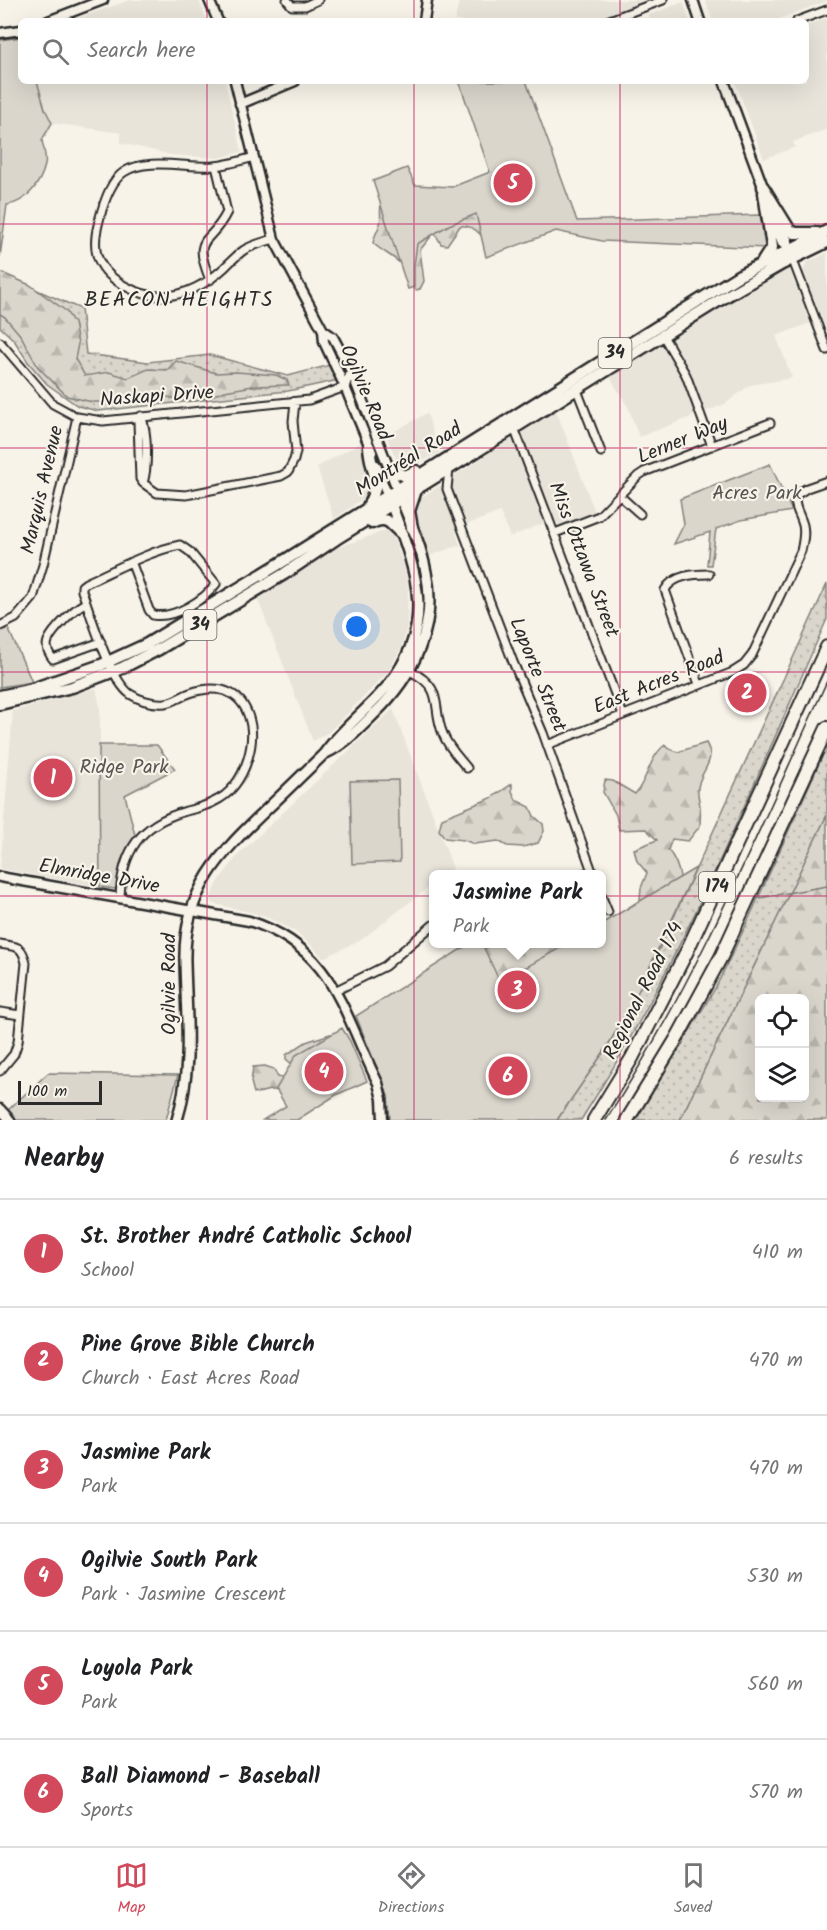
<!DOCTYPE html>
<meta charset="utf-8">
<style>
body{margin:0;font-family:Kalam,sans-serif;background:#f6f6f6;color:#202124}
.controls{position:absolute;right:18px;bottom:18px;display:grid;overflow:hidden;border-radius:9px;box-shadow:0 6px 24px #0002}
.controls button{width:54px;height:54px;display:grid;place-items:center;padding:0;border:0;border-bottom:2px solid #e0e0e0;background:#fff;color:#202124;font:30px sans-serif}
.scale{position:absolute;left:18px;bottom:15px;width:84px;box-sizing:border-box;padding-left:6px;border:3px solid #2b2b2b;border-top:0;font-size:16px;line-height:21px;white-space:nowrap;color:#2b2b2b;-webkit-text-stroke:4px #f7f3e8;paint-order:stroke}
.you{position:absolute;left:357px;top:627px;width:21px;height:21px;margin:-15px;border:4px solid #fff;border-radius:50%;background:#1a73e8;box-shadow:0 0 0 9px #1a73e833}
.badge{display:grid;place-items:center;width:39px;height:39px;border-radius:50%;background:#d1495b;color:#fff;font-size:20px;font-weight:700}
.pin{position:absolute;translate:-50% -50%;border:3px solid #fff;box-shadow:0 2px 6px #0006}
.popup{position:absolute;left:429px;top:870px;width:177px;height:78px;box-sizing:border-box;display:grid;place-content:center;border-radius:9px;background:#fff;filter:drop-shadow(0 2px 4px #0005);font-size:20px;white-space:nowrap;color:#757577}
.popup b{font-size:22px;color:#202124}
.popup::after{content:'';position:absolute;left:50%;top:100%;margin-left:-12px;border:12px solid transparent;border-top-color:#fff}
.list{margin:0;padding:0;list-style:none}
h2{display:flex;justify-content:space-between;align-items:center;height:78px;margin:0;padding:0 24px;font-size:26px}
h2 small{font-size:20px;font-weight:400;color:#757577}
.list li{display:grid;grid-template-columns:39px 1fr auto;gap:18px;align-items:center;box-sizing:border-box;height:108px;padding:0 24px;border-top:2px solid #e0e0e0}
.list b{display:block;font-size:22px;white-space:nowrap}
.list p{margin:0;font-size:20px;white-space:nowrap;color:#757577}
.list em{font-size:20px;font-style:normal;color:#757577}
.icon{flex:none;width:33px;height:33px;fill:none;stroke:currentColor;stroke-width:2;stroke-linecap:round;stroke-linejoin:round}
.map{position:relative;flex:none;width:827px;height:1120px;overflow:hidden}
.search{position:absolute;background:#fff;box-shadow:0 6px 24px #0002;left:18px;right:18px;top:18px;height:66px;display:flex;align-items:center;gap:15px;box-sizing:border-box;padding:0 21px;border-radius:9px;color:#757577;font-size:22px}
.sheet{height:726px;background:#fff}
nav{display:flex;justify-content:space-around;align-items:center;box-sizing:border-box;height:84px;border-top:2px solid #e0e0e0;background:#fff;font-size:16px;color:#757577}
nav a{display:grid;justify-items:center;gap:3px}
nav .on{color:#d1495b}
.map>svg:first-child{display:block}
.built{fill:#e8e4da}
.grass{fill:url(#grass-dots);stroke:#82807c;stroke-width:1.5}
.forest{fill:url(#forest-firs);stroke:#82807c;stroke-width:1.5;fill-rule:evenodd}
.park{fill:#dad6cc;stroke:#82807c;stroke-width:1.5}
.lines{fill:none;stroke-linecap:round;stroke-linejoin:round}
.stream{stroke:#7a7874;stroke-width:1.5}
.minor-casing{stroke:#2b2b2b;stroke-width:11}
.tertiary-casing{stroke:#2b2b2b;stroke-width:13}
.secondary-casing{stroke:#2b2b2b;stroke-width:14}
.primary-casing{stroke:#2b2b2b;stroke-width:15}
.motorway-casing{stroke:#2b2b2b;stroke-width:16}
.minor{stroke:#f7f3e8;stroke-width:7}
.tertiary{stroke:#f7f3e8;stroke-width:8}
.secondary{stroke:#f7f3e8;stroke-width:9}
.primary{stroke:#f7f3e8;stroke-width:10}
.motorway{stroke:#f7f3e8;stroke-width:12}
.tram{stroke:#2b2b2b;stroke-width:1.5}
.grid{fill:none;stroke:#c2185b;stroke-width:1.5;stroke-opacity:0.55}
.labels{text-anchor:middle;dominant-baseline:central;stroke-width:4.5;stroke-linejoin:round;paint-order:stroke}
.shield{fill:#f7f3e8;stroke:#686764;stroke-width:1.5}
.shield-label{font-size:18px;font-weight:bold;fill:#2b2b2b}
.street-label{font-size:20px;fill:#2b2b2b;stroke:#f7f3e8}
.park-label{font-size:20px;fill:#575653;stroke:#f7f3e8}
.neighbourhood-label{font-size:21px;letter-spacing:1.5px;fill:#2b2b2b;stroke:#f7f3e8}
</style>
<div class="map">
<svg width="827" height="1120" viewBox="0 0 827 1120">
<defs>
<pattern id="grass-dots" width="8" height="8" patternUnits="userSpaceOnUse" patternTransform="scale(1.5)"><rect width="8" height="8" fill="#dad6cc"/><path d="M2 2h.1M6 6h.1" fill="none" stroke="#bbb8af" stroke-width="1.8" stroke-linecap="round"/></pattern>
<pattern id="forest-firs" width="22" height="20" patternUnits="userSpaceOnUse" patternTransform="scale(1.5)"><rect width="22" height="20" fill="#dad6cc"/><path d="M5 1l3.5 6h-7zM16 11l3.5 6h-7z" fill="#bbb8af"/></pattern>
</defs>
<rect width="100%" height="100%" fill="#f7f3e8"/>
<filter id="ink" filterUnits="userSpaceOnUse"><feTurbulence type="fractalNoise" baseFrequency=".0167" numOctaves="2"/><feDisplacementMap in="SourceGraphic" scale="12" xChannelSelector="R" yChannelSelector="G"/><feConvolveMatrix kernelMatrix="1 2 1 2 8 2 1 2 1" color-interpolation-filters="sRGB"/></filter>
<g filter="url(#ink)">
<path class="built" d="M130,0H199L207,21H70Z
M459,0H644L645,2L596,21H455Z
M705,0H827V1L773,21H713Z
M683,2L690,21H651L649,15Z
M827,18V129L793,142L795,147L764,159L735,81H806V26Z
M37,81H225L242,152L218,158L172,155L121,143V133L52,123L45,109Z
M827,253V326L825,327L803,272L806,263Z
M784,268L790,270L810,323L776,336L792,378L750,385L725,404L639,437L628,407L610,377Z
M556,410L595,512L559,525L554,519L510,537L500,512L455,529L460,545L429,556L415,514L416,501Z
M427,413L439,453L402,472L386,436Z
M362,442L373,481L368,495L334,519L317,467Z
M390,529L404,565L408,588L407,627L402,646L389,671L329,732L313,741L258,600L331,550Z
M96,688L100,707V887L0,869L13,711Z
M393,709L453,868L445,874H433V884L361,940L323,958L313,947L296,932L279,923L261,915L211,903L210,899L220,879L239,854Z"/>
<path class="grass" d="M0,274L81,309L86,354L148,362L210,355L288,376L330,365L339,380L288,391L98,411L78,406L47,384L28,362L14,340L0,327Z
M827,584V619C751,789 682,963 581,1120H557L605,1050L649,971Z
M827,746V815L680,1120H636L716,987L746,925Z"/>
<path class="forest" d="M490,175L481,235C476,229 468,225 460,226L447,245L441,244L436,235L433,234L420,250L424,281L420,289L416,290C405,282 409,272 401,264C393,256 381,251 373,243C374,235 378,231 380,224C382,216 378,207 383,200L447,189Z
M0,272L30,285L66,311L74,323L78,344L75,359L85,376L109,372L128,378L148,369L167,370L176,361L216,373L236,372L276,375L287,380L289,385L253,386L225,391L197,401L182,400L158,395L132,402H92L67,396L38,367L21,336L5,317L0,314Z
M706,743C716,760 704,767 699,783C696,793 699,798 700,806C701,813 700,820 700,826L688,841L672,839L668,850C676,859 679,869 681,881L649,971L605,1050L442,965L495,944H601L625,916V910L640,900L641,888L647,873L637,861L634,849L657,840L646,829L619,830L616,815L603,792L605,780L613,781L635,794C648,779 649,757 665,745L667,748L678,752Z
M512,784V791L516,800L530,807L534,816L543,824L544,831L538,843L523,847L507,846L498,841L474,844L464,840L445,838L439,830L442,818L491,798Z
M827,815V1120H680ZM760,999H804V1098H760Z
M330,1034L344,1037L289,1107L286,1094C267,1086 271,1092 254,1093L251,1082L253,1067L265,1066L274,1069L278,1077L285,1079L295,1067L286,1059V1055L306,1042Z"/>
<path class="park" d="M21,37V81H37L45,109L52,123L42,140C43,147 47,158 45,165C41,183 26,203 7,205L0,257V40Z
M459,81H526L577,221L760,215L767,248L602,241L556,231L486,257L476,214L449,225L417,244L414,265V287L408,289L373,181L407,168L415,185L452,187L490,172Z
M770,464L792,511L741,520L716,529L711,565H707L710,532L674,544L684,524L680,499Z
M8,628L32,682L0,687V631Z
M99,745H157L175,769L125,795L135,835L121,861L116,889L100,887Z
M398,780L400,862L352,864L350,781Z
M696,868L635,998L605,1050L557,1120H390L388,1096L356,1016L469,944H482L500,982L567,944H601V924Z
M342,1028L350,1041L367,1081L336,1095L297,1120H263L286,1106L276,1089L296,1055Z
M48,1073L178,1075L166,1120H16L7,1111Z"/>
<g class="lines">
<path class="stream" d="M759,898L827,886"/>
<defs>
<path id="minor" d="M287,0L292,6H305L318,0
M607,21L663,0
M797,21L827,10
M254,157C240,161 227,165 214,166C188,168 146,157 124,172C112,180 106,197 102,210C98,224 93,240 97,255C104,280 139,297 163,296C185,296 208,283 224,268C230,262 237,255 244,250C253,245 263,242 274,239
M792,258L827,350
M210,280C191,233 210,247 227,212L216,166
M662,334L686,375L712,446
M0,342L53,404L77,417L103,421L309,400L345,387L351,371
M577,390L601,452
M141,416L138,422L140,479L143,483L157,493L186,495L281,476L288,472L294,460L296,452L293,421L295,402
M141,416C148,432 148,467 143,483
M513,425L623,715
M449,469L447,489L513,662L543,733L593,874
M619,495L640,514
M555,533L599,516L638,476L644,472L770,423
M86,603C76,606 52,631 48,641C45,648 49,654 53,659L101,642
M0,626L16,618L33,598L43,565L77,417
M410,671C446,689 431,706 443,734C448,747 458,757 467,768
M699,684L665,590C673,575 694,574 709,574
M547,745L733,672L744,665L752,655L801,551C803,542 805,534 803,525C800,514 793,506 796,495L807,488L827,481
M583,874L592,872
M601,895L608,912
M120,897C122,851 140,824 186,811C203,807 223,801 234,786C246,771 254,746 251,726C245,692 221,683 190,693C181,696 174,702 165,703C152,704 141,701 130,694C109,678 92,617 82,591V586L86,583C115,570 149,551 180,545L190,552L216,584C204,600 174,619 153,615L149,610L132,564
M0,944C17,947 22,945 26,963L18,1042L14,1054L0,1071
M335,991L385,966L433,925
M0,1012L20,1015"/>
<path id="tertiary" d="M209,0L218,21
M693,0L700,21
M48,21L103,0
M424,21L427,0
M0,33L21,30
M235,81L274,239L323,330L324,342L345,387L372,452
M724,81L765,192
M240,104L295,81
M770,210L782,243L789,249
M779,220L788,241L789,250
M323,330L333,337L351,371L397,489
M376,465L387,494
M0,877L249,921C333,947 343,1013 378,1083L382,1099L383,1120
M0,1109L10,1120"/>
<path id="secondary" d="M326,753C345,744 360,728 375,713C413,676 438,626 426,572C421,545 409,519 399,494
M177,1120C193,1068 186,1015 185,962C183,890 220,854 268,808C287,790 305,772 324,754C342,728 369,709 389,684C440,620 413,565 389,498"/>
<path id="primary" d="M763,187L789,229L795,233H817
M763,261L772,247L764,193
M389,469L405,476L416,471
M368,506C383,478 371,475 369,447
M372,523C389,515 390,525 402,534
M412,528L409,511L416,490
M0,696L29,690L101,665L147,644L279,564L738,276L827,231
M0,704L72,687L122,668L159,649L284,574L336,539L723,298L782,264L827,242"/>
<path id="motorway" d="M594,1120L632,1058L687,951L827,647
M627,1120L677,1038L721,957L827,728"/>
</defs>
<use href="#minor" class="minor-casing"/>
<use href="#tertiary" class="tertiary-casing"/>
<use href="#secondary" class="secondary-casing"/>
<use href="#primary" class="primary-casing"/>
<use href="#motorway" class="motorway-casing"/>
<use href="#minor" class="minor"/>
<use href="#tertiary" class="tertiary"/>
<use href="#secondary" class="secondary"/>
<use href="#primary" class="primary"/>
<use href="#motorway" class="motorway"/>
<path class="tram" d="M606,1120C696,982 759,830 827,681"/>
</g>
</g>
<path class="grid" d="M207,0V21M414,0V21M620,0V21M207,81V1120M414,81V1120M620,81V1120M0,224H827M0,448H827M0,672H827M0,896H827"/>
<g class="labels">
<g class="shield">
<rect x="598.5" y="338" width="33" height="30" rx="4.5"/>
<rect x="183.5" y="610" width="33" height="30" rx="4.5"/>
<rect x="699" y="872" width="36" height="30" rx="4.5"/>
</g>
<g class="shield-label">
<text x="615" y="353">34</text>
<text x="200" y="625">34</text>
<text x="717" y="887">174</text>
</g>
<g class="street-label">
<text transform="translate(365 393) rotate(67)">Ogilvie Road</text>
<text transform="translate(157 397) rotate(-4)">Naskapi Drive</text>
<text transform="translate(683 441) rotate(-22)">Lerner Way</text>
<text transform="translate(409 460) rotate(-32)">Montréal Road</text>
<text transform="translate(43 490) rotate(-77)">Marquis Avenue</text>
<text transform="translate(583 560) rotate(69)">Miss Ottawa Street</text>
<text transform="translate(537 675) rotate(68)">Laporte Street</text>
<text transform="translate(659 683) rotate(-22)">East Acres Road</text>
<text transform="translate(99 877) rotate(10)">Elmridge Drive</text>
<text transform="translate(170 984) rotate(-90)">Ogilvie Road</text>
<text transform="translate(644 991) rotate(-63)">Regional Road 174</text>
</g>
<g class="park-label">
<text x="757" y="494">Acres Park</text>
<text x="124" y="768">Ridge Park</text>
</g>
<g class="neighbourhood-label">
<text x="179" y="300">BEACON HEIGHTS</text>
</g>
</g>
</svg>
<div class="controls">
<button><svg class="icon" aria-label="locate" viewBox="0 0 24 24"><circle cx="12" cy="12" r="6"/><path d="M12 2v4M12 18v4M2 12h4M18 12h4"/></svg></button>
<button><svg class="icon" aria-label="layers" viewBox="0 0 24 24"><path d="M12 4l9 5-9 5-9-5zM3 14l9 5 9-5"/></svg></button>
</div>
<div class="scale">100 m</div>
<div class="you"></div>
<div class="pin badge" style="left:53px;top:778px">1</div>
<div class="pin badge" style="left:747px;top:693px">2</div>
<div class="pin badge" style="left:517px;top:990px">3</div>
<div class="popup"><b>Jasmine Park</b>Park</div>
<div class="pin badge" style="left:324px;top:1072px">4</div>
<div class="pin badge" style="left:513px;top:183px">5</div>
<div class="pin badge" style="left:508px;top:1076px">6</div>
<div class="search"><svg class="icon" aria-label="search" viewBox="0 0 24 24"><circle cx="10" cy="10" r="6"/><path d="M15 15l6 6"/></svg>Search here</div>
</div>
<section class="sheet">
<h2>Nearby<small>6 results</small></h2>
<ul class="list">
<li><span class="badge">1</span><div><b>St. Brother André Catholic School</b><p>School</p></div><em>410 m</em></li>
<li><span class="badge">2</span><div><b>Pine Grove Bible Church</b><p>Church · East Acres Road</p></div><em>470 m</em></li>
<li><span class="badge">3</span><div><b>Jasmine Park</b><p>Park</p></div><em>470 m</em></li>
<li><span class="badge">4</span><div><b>Ogilvie South Park</b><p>Park · Jasmine Crescent</p></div><em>530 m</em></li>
<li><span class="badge">5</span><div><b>Loyola Park</b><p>Park</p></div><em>560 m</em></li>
<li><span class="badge">6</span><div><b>Ball Diamond - Baseball</b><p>Sports</p></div><em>570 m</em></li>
</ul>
</section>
<nav>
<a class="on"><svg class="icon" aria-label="map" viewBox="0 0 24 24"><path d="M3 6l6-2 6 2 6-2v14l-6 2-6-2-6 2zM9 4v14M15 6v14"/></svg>Map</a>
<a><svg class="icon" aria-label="directions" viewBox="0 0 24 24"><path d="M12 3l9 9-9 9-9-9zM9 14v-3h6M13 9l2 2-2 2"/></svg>Directions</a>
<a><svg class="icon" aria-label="saved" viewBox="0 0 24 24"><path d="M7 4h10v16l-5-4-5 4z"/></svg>Saved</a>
</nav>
